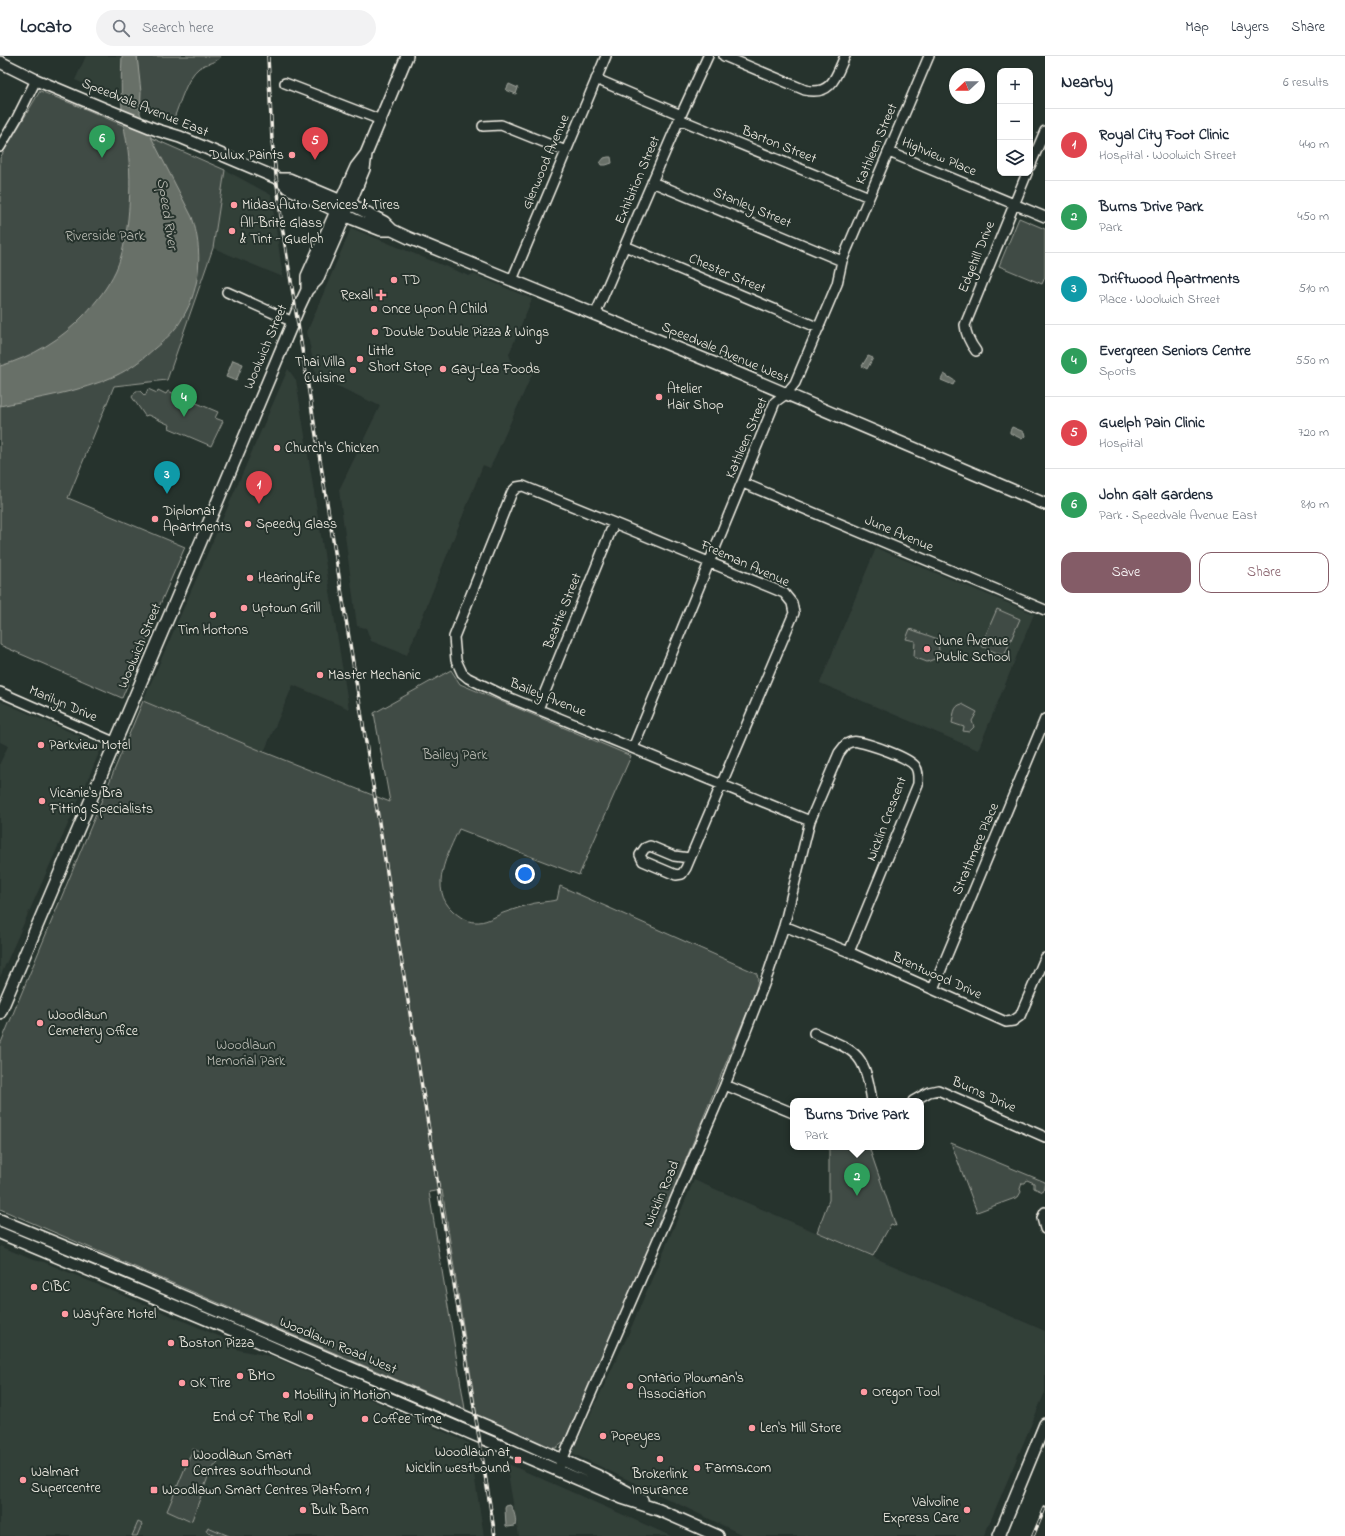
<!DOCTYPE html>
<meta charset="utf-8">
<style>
body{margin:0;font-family:"Indie Flower",sans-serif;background:#f2f2f3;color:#1f2937}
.controls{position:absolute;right:12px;top:12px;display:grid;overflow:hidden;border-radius:8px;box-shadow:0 1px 3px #0004}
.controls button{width:36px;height:36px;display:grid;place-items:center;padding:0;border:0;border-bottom:1px solid #e0e1e3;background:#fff;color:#1f2937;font:20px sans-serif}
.compass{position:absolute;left:949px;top:12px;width:36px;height:36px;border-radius:50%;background:#fff;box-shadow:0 1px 3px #0004;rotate:248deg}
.you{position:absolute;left:525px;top:818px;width:14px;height:14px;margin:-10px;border:3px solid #fff;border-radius:50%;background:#1a73e8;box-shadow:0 0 0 6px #1a73e833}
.badge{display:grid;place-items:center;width:26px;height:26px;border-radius:50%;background:#845c67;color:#fff;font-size:13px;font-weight:700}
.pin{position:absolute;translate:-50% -33px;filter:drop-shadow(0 1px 2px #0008)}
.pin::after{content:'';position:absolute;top:21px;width:14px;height:12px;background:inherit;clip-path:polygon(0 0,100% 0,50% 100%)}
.popup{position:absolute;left:790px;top:1042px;width:134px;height:52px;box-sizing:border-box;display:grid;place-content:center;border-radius:8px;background:#fff;filter:drop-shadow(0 1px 3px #0005);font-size:13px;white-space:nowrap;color:#747a83}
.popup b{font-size:15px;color:#1f2937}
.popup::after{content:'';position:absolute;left:50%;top:100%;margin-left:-8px;border:8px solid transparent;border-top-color:#fff}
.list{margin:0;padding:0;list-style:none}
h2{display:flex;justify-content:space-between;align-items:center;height:52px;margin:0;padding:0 16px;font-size:17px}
h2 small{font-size:13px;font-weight:400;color:#747a83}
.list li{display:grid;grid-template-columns:26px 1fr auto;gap:12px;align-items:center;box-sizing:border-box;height:72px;padding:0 16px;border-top:1px solid #e0e1e3}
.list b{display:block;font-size:15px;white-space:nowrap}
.list p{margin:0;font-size:13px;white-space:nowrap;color:#747a83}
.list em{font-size:13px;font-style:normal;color:#747a83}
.actions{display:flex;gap:8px;padding:12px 16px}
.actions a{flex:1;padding:9px 0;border:1px solid #845c67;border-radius:12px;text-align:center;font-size:14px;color:#845c67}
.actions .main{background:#845c67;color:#fff}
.icon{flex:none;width:22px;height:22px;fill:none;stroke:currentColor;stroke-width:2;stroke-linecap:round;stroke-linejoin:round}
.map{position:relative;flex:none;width:1045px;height:1480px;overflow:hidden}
header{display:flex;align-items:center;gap:24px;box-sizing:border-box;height:56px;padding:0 20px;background:#fff;border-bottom:1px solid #e0e1e3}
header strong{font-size:19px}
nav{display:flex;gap:22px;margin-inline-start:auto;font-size:14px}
.search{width:280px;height:36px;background:#f2f2f3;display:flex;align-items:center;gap:10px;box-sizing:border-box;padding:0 14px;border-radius:22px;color:#747a83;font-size:15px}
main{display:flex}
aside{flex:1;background:#fff}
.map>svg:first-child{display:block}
.built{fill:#333f39}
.green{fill:#414b45;stroke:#9a9e96}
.water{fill:#676f68;stroke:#9fa39b}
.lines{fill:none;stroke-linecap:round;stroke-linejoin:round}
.minor-casing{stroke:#f4f1e8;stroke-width:12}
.major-casing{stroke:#f4f1e8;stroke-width:14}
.minor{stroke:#26332d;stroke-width:9}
.major{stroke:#26332d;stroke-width:11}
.rail-casing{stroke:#f4f1e8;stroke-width:3.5}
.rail{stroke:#26332d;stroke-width:2;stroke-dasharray:6;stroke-linecap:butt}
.poi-dot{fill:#ff9aa2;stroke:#26332d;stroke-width:1.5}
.labels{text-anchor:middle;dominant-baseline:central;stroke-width:4;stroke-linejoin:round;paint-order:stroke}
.street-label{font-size:14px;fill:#f4f1e8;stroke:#26332d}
.poi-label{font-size:14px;fill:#f4f1e8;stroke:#26332d;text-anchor:start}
.park-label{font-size:14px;fill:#bebfb7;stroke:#26332d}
.water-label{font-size:15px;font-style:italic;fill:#bcbdb5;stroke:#26332d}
</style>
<header>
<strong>Locato</strong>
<div class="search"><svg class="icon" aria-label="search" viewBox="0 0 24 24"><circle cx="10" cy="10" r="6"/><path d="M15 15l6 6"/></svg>Search here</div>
<nav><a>Map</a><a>Layers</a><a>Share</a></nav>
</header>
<main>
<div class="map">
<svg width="1045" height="1480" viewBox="0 0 1045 1480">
<rect width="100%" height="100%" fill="#26332d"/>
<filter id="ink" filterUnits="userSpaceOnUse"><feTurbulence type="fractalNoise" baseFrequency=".025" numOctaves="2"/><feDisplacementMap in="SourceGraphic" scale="8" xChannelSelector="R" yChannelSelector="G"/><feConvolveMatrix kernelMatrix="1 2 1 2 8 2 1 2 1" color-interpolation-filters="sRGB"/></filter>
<g filter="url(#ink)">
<path class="built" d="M86,0H122V44L75,24Z
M225,114L271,139L283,221L213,192Z
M351,172L469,220L473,218L532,243L509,298L512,307L533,316L490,412L483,409L407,599L371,585L366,572L357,570L339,434L380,350L316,320L307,276Z
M288,313L296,324L349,653L293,629L264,696L143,645Z
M876,492L1034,558L978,694L820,627Z
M0,645L102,690L88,723L0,921V707L8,690L0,686Z
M694,1124L1045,1275V1336L984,1480H745L572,1397L628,1279Z
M0,1190L33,1204L44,1206L146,1249L221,1281L239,1294L274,1301L469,1387L484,1480H0Z
M506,1407L671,1480H519Z"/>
<path class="green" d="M137,0H221C217,7 206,7 199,12C187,21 180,47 174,62L141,50Z
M40,35L88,54L225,114L213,192L167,324L114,330L68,442L185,491L148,576L146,584L122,642L0,589V102Z
M1019,162L1045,173V221L1042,228L999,210Z
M148,333L157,337L158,334L166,338L168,335L218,356L215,362L223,365L211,390L169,372L170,369L148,359L145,360L132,341L136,335H140L145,340Z
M997,553L1020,563L1004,600L981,590Z
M910,573L938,583L939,596L937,602L927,606L914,601L915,585L906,583Z
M451,614L460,628L631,700L579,819L459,773C448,797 428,833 453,855C459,860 466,866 475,866C485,867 494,861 503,857C511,854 519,852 527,849C536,846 547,846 557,844L560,830L756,917C762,924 751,945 748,954L616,1272L564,1386L556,1392H547L477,1360L442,1134L429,1136L465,1353L0,1153V989L143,645L264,696L390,746L374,657Z
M962,648L977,656L972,665L974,671L969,676L963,675L964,671L952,667C954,659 953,650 962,648Z
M951,1087L1045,1126L1043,1136L1034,1132V1127L1027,1124L1025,1127H1022L1020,1133L1021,1136L1018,1141L977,1156Z
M829,1091H869L896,1170L891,1168L873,1200L817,1176L829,1144Z
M193,1393L215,1402L217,1404L218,1407L211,1413L192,1464L189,1465L167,1455Z
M138,1466L142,1468L137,1480H132Z
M208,1471L229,1480H217L206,1475Z"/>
<path class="water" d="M122,0H137L141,36L140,57L149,77L192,161C203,194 201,231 183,261C177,273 165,284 155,292C142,304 130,313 115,320C80,336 37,342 0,350V310C32,301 62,283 84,259C97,245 108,231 116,214C130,182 132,128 128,94C126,81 123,68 122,55C121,37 121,18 122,0Z
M509,28L518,32L516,38L506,34Z
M608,101H611L612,107L606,109H601L600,107L604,102Z
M868,300L873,302L867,313L862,310Z
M233,304L243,308L236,325L226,321Z
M944,318L955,325L953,329L941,324Z
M1012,371L1024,376L1025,380L1022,383L1010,377V375Z
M510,1449C514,1453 517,1465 515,1470L508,1471L506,1470L505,1452L506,1450Z"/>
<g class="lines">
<defs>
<path id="minor" d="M724,0L805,34C832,40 836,20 845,0
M596,23L681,59
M285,27L381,64
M679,63L869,141
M483,70L501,69L566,95
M0,91L17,62L36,24
M889,96L1045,161
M1030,110L1045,75
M652,126L842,205
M625,190L819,272
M512,224L606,0
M227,236L293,266
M595,259L681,59L708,0
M976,295C970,287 966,280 965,269L1027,117
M743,427L1045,554
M0,636L114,686
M538,653L614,467
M633,692L775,346L786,338L795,327L837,228L842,205L929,0
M690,802L674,800L650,790L645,792L640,799L643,805L676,819L682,818L686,812L794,557L792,547L784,537L614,467L523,430L517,431L512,436L454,581L456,604L462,617L468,622L503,639L810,765
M784,870L849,896L1006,966L1013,965L1020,960L1045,902
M933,933L1045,663
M814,977C858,996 864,996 872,1045
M725,1029L793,1057
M913,1045L929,1036L938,1034L1045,1081
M1045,1156L1042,1162L1045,1173
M560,1409L725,1029L768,918L784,870L810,765L839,697L846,688C850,686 854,685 858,686C870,688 908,701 915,710C919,715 918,722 918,728L849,896"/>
<path id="major" d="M0,6L36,24L105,53L157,74L180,81L279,123H289L358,152L384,166L392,174L409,182L721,310L1045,448
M279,123L288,132L353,163L381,174H392
M307,234V220L356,111L366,98L407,0
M0,957L201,485L299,251L307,234L317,224L338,176L364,113L366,98
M0,1164L117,1212L503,1377L598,1420L642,1444
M0,1177L237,1276L400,1347L622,1442L659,1454L718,1480
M999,1480L1045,1368"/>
</defs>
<use href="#minor" class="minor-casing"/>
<use href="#major" class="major-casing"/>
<use href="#minor" class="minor"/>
<use href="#major" class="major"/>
<defs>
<path id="rail" d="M268,0L272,85L282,170L495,1480
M1033,1480L1045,1452"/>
</defs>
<use href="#rail" class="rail-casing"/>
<use href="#rail" class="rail"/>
</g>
</g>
<g class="poi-dot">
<circle cx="292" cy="99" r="4"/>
<circle cx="234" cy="149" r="4"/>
<circle cx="232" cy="175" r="4"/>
<circle cx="394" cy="224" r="4"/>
<path d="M379 233h4v4h4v4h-4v4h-4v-4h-4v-4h4z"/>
<circle cx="374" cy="253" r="4"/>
<circle cx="375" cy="276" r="4"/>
<circle cx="360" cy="303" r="4"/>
<circle cx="443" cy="313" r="4"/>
<circle cx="353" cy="314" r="4"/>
<circle cx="659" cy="341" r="4"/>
<circle cx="277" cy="392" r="4"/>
<circle cx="155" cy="463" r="4"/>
<circle cx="248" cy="468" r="4"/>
<circle cx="250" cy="522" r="4"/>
<circle cx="244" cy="552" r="4"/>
<circle cx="213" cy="559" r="4"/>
<circle cx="927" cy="593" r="4"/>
<circle cx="320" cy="619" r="4"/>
<circle cx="41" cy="689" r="4"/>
<circle cx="42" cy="745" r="4"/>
<circle cx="40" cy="967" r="4"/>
<circle cx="34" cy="1231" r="4"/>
<circle cx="65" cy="1258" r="4"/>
<circle cx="171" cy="1287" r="4"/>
<circle cx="240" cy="1320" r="4"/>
<circle cx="182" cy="1327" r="4"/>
<circle cx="630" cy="1330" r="4"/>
<circle cx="864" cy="1336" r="4"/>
<circle cx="286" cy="1339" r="4"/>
<circle cx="310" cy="1361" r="4"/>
<circle cx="365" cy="1363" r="4"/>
<circle cx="752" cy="1372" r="4"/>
<circle cx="603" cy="1380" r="4"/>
<circle cx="660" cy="1403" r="4"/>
<rect x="514" y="1400" width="8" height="8" rx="2"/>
<rect x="181" y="1403" width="8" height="8" rx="2"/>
<circle cx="697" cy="1412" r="4"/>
<circle cx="23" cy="1424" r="4"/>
<rect x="150" y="1430" width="8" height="8" rx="2"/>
<circle cx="303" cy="1454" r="4"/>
<circle cx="967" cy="1454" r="4"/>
</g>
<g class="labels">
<g class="street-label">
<text transform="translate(145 52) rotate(22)">Speedvale Avenue East</text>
<text transform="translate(877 88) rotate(-67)">Kathleen Street</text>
<text transform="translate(779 89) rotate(22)">Barton Street</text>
<text transform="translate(939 101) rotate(23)">Highview Place</text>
<text transform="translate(546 106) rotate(-67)">Glenwood Avenue</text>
<text transform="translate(638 124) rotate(-67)">Exhibition Street</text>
<text transform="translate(752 152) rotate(23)">Stanley Street</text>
<text transform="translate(977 201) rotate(-68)">Edgehill Drive</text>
<text transform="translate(727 218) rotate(23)">Chester Street</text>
<text transform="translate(266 291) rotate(-67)">Woolwich Street</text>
<text transform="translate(725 297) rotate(23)">Speedvale Avenue West</text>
<text transform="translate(747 382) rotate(-67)">Kathleen Street</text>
<text transform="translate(899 478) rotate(23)">June Avenue</text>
<text transform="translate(745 508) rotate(24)">Freeman Avenue</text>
<text transform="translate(563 555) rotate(-68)">Beattie Street</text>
<text transform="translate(140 590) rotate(-67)">Woolwich Street</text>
<text transform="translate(548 642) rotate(22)">Bailey Avenue</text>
<text transform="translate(63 648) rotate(23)">Marilyn Drive</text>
<text transform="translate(887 763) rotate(-69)">Nicklin Crescent</text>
<text transform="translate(976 793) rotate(-67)">Strathmere Place</text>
<text transform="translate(937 920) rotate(24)">Brentwood Drive</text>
<text transform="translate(984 1039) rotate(24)">Burns Drive</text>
<text transform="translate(662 1138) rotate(-67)">Nicklin Road</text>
<text transform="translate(338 1290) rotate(23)">Woodlawn Road West</text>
</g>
<g class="poi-label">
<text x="284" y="99" text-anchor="end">Dulux Paints</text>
<text x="242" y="149">Midas Auto Services &amp; Tires</text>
<text x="240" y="167">All-Brite Glass<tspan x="240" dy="16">&amp; Tint - Guelph</tspan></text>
<text x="402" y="224">TD</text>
<text x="373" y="239" text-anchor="end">Rexall</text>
<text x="382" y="253">Once Upon A Child</text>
<text x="383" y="276">Double Double Pizza &amp; Wings</text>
<text x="368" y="295">Little<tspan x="368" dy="16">Short Stop</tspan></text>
<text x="345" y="306" text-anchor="end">Thai Villa<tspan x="345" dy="16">Cuisine</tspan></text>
<text x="451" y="313">Gay-Lea Foods</text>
<text x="667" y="333">Atelier<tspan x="667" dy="16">Hair Shop</tspan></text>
<text x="285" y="392">Church's Chicken</text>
<text x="163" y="455">Diplomat<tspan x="163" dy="16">Apartments</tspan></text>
<text x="256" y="468">Speedy Glass</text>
<text x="258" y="522">HearingLife</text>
<text x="252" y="552">Uptown Grill</text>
<text x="213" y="574" text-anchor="middle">Tim Hortons</text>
<text x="935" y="585">June Avenue<tspan x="935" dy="16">Public School</tspan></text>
<text x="328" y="619">Master Mechanic</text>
<text x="49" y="689">Parkview Motel</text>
<text x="50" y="737">Vicanie's Bra<tspan x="50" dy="16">Fitting Specialists</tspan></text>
<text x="48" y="959">Woodlawn<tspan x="48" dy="16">Cemetery Office</tspan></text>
<text x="42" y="1231">CIBC</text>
<text x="73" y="1258">Wayfare Motel</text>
<text x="179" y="1287">Boston Pizza</text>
<text x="248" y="1320">BMO</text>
<text x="638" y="1322">Ontario Plowman's<tspan x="638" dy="16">Association</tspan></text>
<text x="190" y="1327">OK Tire</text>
<text x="872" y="1336">Oregon Tool</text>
<text x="294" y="1339">Mobility in Motion</text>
<text x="302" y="1361" text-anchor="end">End Of The Roll</text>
<text x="373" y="1363">Coffee Time</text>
<text x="760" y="1372">Len's Mill Store</text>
<text x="611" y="1380">Popeyes</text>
<text x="510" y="1396" text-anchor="end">Woodlawn at<tspan x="510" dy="16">Nicklin westbound</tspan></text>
<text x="193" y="1399">Woodlawn Smart<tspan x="193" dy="16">Centres southbound</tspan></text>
<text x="705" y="1412">Farms.com</text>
<text x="31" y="1416">Walmart<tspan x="31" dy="16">Supercentre</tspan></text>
<text x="660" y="1418" text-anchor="middle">Brokerlink<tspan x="660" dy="16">Insurance</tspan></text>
<text x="162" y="1434">Woodlawn Smart Centres Platform 1</text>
<text x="959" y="1446" text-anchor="end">Valvoline<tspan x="959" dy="16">Express Care</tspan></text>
<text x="311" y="1454">Bulk Barn</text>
</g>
<g class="park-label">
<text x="105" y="180">Riverside Park</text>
<text x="455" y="699">Bailey Park</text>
<text x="246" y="989">Woodlawn<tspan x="246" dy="16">Memorial Park</tspan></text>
</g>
<g class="water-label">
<text transform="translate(167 158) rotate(81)">Speed River</text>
</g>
</g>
</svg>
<div class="controls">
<button>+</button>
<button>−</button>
<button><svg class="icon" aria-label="layers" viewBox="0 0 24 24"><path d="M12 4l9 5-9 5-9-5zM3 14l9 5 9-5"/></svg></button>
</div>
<svg class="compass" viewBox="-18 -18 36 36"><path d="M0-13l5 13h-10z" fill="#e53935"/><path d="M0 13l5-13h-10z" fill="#747a83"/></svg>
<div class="you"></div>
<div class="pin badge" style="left:259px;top:448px;background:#e0444e">1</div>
<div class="pin badge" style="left:857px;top:1140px;background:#2e9e5b">2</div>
<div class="popup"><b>Burns Drive Park</b>Park</div>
<div class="pin badge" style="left:167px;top:438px;background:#0f9aa8">3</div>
<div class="pin badge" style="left:184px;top:361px;background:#2e9e5b">4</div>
<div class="pin badge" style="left:315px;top:104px;background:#e0444e">5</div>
<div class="pin badge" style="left:102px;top:102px;background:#2e9e5b">6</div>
</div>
<aside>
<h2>Nearby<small>6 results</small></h2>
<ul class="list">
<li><span class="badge" style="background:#e0444e">1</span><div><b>Royal City Foot Clinic</b><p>Hospital · Woolwich Street</p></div><em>440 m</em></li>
<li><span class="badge" style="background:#2e9e5b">2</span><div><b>Burns Drive Park</b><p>Park</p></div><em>450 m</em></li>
<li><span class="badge" style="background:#0f9aa8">3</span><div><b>Driftwood Apartments</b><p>Place · Woolwich Street</p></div><em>510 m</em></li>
<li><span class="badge" style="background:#2e9e5b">4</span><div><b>Evergreen Seniors Centre</b><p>Sports</p></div><em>550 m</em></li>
<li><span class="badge" style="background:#e0444e">5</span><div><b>Guelph Pain Clinic</b><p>Hospital</p></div><em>720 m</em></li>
<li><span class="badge" style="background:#2e9e5b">6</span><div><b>John Galt Gardens</b><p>Park · Speedvale Avenue East</p></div><em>810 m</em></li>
</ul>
<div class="actions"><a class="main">Save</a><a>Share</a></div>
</aside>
</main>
